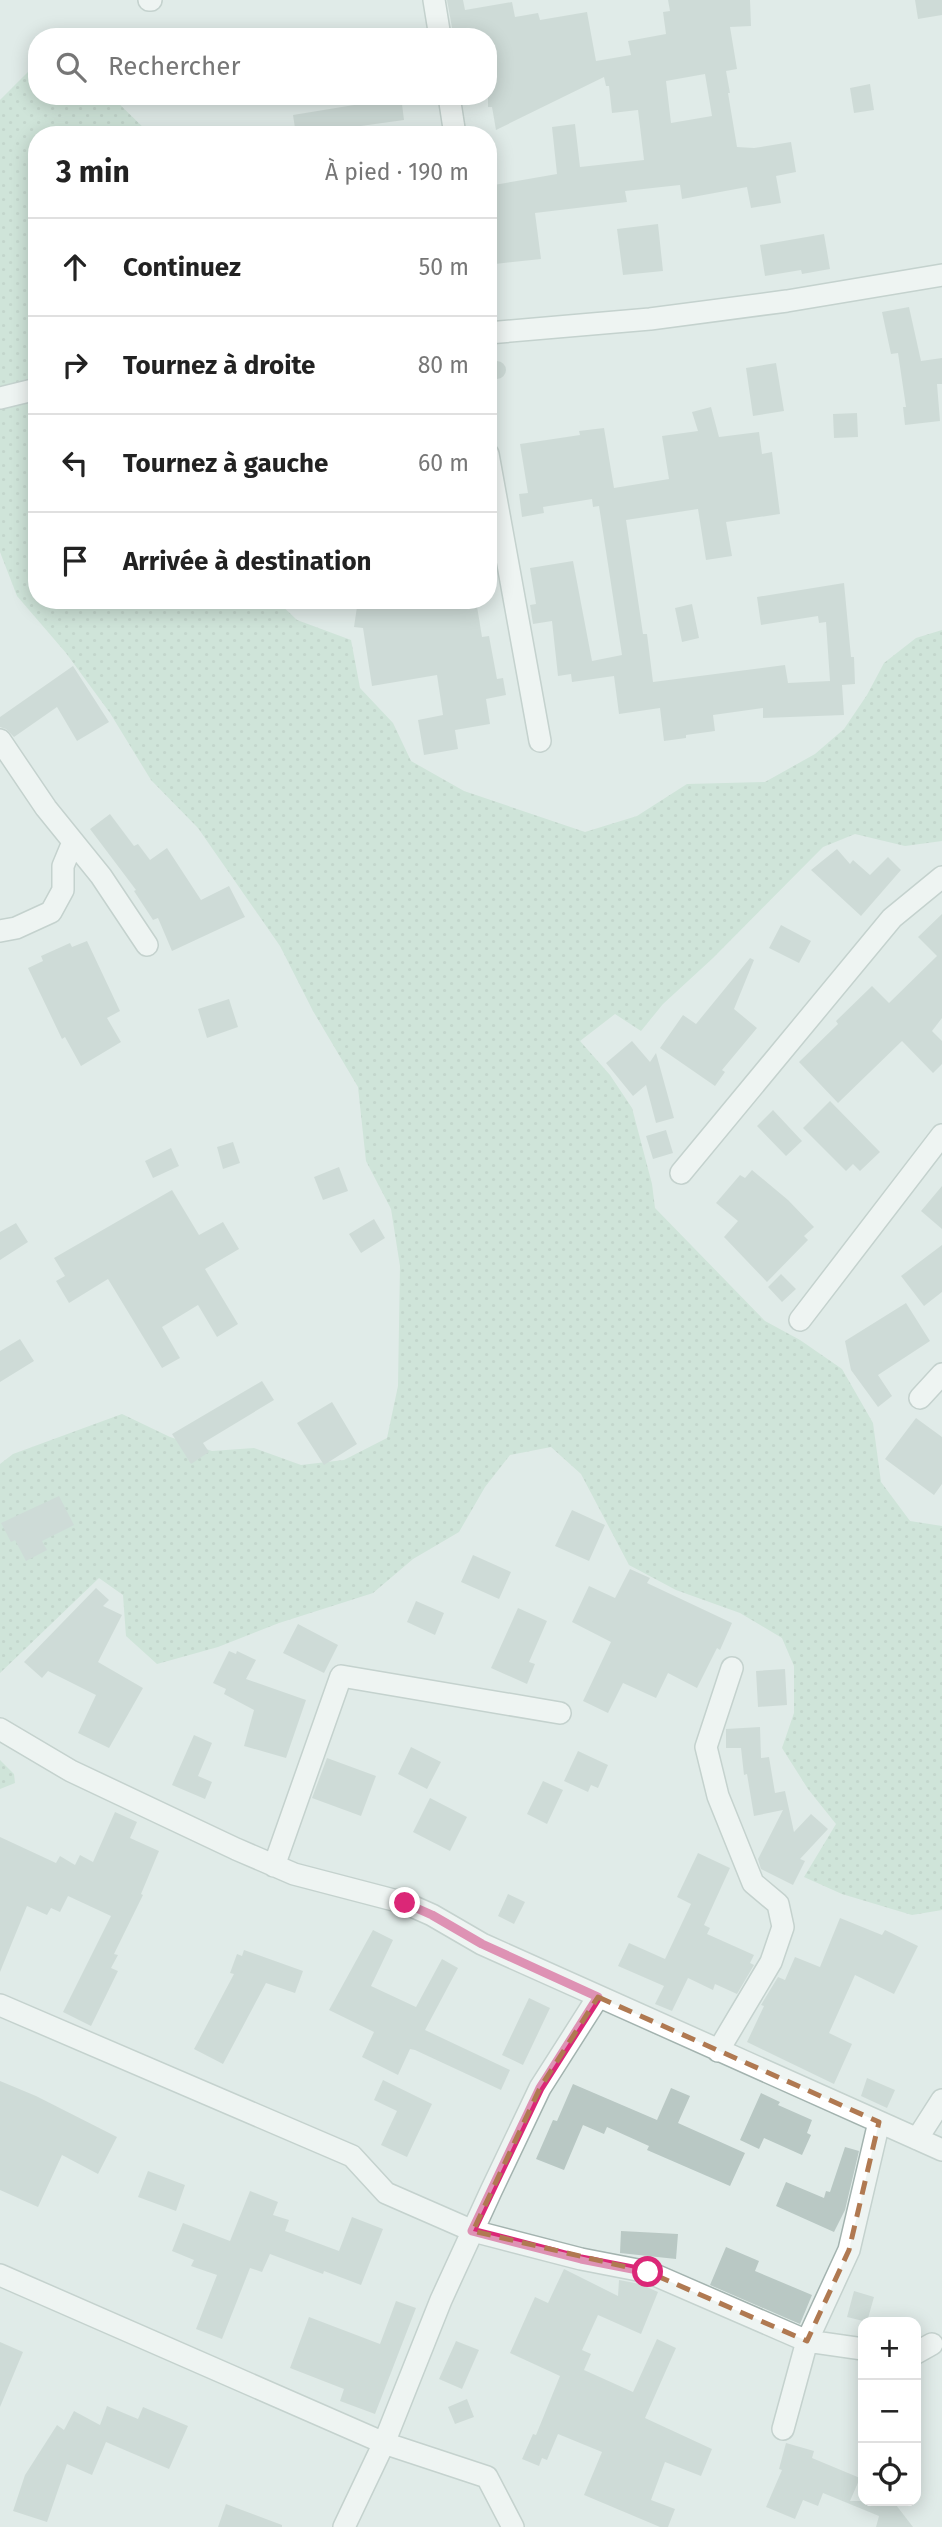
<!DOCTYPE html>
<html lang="fr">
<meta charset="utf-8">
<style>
body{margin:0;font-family:"Fira Sans",sans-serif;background:#f2f2f2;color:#222}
.controls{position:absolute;right:21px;bottom:21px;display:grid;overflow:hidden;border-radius:14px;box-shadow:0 4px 18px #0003}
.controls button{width:63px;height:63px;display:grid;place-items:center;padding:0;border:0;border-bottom:2px solid #e0e0e0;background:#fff;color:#222;font:35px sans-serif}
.stop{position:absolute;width:21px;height:21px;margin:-16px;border:5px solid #db2777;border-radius:50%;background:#fff}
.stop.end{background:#db2777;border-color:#fff;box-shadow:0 2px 7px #0008}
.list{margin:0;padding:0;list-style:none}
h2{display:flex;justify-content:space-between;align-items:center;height:91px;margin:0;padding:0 28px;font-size:30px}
h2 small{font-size:23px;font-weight:400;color:#767676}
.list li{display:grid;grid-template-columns:46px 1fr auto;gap:21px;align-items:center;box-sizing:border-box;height:98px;padding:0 28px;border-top:2px solid #e0e0e0}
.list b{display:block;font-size:26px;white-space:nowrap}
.list em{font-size:23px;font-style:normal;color:#767676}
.icon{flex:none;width:38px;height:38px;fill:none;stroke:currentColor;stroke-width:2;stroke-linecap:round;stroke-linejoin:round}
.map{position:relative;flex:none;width:942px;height:2527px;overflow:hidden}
.search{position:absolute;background:#fff;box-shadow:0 4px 18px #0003;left:28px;top:28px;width:469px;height:77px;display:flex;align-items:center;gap:18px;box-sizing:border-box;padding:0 24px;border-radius:28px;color:#767676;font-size:26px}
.panel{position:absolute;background:#fff;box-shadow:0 4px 18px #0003;left:28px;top:126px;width:469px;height:483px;border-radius:28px}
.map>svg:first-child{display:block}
.grass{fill:url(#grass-dots)}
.building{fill:#b9c8c4;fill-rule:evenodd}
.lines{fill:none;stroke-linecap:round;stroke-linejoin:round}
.minor-casing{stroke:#a3b3af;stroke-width:24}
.minor{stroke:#fff;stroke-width:21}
.route{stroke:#db2777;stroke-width:9}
.marked{fill:none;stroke:#b07951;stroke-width:5;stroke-dasharray:14 9;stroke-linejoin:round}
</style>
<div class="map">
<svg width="942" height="2527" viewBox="0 0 942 2527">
<defs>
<pattern id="grass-dots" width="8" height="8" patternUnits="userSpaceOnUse" patternTransform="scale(1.75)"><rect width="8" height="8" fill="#badbc8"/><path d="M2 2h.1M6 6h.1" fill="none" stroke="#a0bdac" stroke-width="1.8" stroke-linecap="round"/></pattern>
</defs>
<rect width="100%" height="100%" fill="#e0ebe8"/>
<path class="grass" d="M37,63V96H111L151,135H37V600H276L297,620L351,640L360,688L393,723L411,761L464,791L585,832L637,816L687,784L765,782L815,754L844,729L867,695L884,663L916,638L942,630V841L905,846L855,834L823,847L713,958L663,1004L641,1031L615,1014L580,1041L610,1075L632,1108L652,1184L655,1208L765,1321L800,1340L842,1369L873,1423L881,1482L910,1521L942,1526V1910L912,1915L842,1894L804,1877L836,1824L808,1789L782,1748L794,1713V1666L782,1638L740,1613L676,1590L629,1565L581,1474L551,1447L510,1455L485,1487L459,1532L413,1559L373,1593L279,1623L218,1647L157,1664L126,1636L123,1595L99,1578L0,1673V1464L13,1454L122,1414L170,1437L212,1451L254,1448L301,1465L344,1460L387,1438L398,1386L400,1266L391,1209L366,1161L358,1087L313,1011L280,946L198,828L151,780L110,713L66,653L17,596L0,552V100Z
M0,1760L14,1774L15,1783L0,1789Z"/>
<path class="building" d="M447,0H463L465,10L512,2L515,17L538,13L540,20L587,12L596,61L631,55L628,41L666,34L663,12L670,11L668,0H750L751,26L730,27L737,69L726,71L730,93H728L737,147L754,148L791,142L796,172L776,176L781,203L751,208L747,187L682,199L680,185L625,191L627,202L535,213L541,259L495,264L493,247H488V186L557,174L552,127L575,124L580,167L644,160L638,110L612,113L609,86H606L604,77L496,130L492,107H488V37H474L473,30L453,33ZM705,74L712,116L671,123L666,81Z
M915,0H942V15L918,19Z
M870,84L874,110L854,113L850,88Z
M401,96L404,120L296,135L293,115L354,105L353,101Z
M658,224L663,271L623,275L617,229Z
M824,234L830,269L802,274L801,270L765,276L760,245Z
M909,307L921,361L942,358V384H937L940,421L905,425L903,407H906L898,353L891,354L882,312Z
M488 370a9 9 0 1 1 18 0a9 9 0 1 1-18 0Z
M776,363L784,411L753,416L746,368Z
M711,407L719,437L759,432L762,454L772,452L780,514L726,522L732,556L706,560L698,509L626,520L643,634H647L653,682L785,665L788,683L830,681L826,622L819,623L818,616L761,625L757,597L844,583L851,657H854L855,684L842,685L844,715L763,718V708L713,715L715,731L686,735V738L664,741L660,708L619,714L614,676L572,682L571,674L558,676L552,621L533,624L530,605L536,604L530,568L573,561L592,661L622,655L599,506L593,507L592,499L543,507L544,513L522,517L519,494L528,493L520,444L580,435L579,431L604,428L614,488L669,479L662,436L698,431L692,412Z
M857,413L858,437L834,438L833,414Z
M358,600H476L482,637L489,636L497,679L503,678L506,695L486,699L490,724L455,730L458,749L424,755L418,720L443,715L437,675L372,686L363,628L354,627Z
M692,604L699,638L682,642L675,608Z
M73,666L109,722L77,741L57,707L14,737L6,729L0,727V717Z
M110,814L134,846L138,844L150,860L167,848L201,900L229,886L245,917L172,951L158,918L153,920L134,891L136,890L90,829Z
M837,849L850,864L853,860L870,875L888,857L901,870L861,916L811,870Z
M942,914V1018L932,1031L942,1041V1064L933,1073L902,1041L838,1103L799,1062L838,1024L836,1021L872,986L889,1003L937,956L918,937Z
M781,925L811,941L799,963L769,948Z
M87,941L120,1011L107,1018L121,1042L81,1066L65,1037L62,1039L28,968L43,961L41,956L70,943L72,947Z
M750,958L754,960L734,1009L757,1028L722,1070L725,1072L715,1086L660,1048L683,1015L696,1024Z
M229,999L238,1027L207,1038L198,1009Z
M632,1041L650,1062L656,1053L674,1118L656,1123L646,1085L633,1096L606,1063Z
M830,1101L880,1152L860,1171L853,1164L846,1171L803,1128Z
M773,1110L802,1141L786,1156L757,1126Z
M666,1130L673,1153L653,1159L646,1136Z
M233,1142L240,1163L223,1169L217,1147Z
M171,1148L179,1166L153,1178L145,1161Z
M339,1167L348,1191L323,1200L314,1177Z
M752,1170L788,1200L814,1227L804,1236L808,1240L767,1282L724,1237L738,1221L716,1203L740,1175L745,1178Z
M942,1186V1229L921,1211Z
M172,1190L199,1235L223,1222L239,1249L205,1269L238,1324L217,1337L198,1305L162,1327L180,1358L162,1368L108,1279L69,1303L56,1281L65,1276L54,1258Z
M374,1219L385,1238L361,1253L349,1234Z
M16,1223L28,1242L0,1260V1232Z
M942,1245V1292L924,1306L901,1276Z
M781,1274L796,1289L782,1302L768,1287Z
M906,1303L930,1341L878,1375L892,1396L878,1407L851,1370L845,1341Z
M20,1339L34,1361L0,1382V1351Z
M262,1381L274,1400L203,1443L209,1452L191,1464L172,1434Z
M332,1402L357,1444L324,1465L297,1423Z
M916,1418L942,1437V1484L934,1495L885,1459Z
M59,1496L74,1525L42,1541L47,1550L26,1561L15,1540L11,1542L1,1523Z
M572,1510L605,1525L589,1561L555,1546Z
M473,1555L511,1572L499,1599L461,1582Z
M630,1569L650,1578L647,1583L732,1623L720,1650L717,1648L697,1688L668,1673L656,1698L623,1683L608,1713L583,1701L611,1642L572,1622L589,1586L615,1598Z
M96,1588L109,1600L103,1606L122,1615L98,1662L143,1688L109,1748L78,1733L96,1695L48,1671L42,1678L24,1662Z
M416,1601L444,1613L435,1635L407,1622Z
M518,1608L547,1621L529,1662L535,1664L527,1684L491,1668Z
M298,1624L338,1645L324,1673L283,1653Z
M229,1651L236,1654L237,1651L256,1660L246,1679L306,1700L286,1758L244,1746L254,1710L224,1694L226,1689L213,1683Z
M785,1669L787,1705L758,1707L756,1671Z
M760,1727L761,1758L769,1757L775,1793L785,1791L794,1832L811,1814L828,1829L800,1859L805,1861L793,1885L761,1869L758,1859L783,1810L754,1816L747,1774L744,1775L741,1748H726V1729Z
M194,1735L212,1743L198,1776L212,1782L205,1799L172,1785Z
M411,1747L441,1762L427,1789L398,1774Z
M578,1751L608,1765L598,1788L591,1785L588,1792L564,1781Z
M327,1758L376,1776L361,1816L312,1798Z
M543,1781L563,1790L547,1824L527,1814Z
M430,1798L467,1817L450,1851L413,1832Z
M115,1812L137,1822L130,1838L159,1851L141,1894L143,1895L114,1954L118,1955L111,1968L118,1971L91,2026L63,2012L111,1916L68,1896L60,1912L51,1908L47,1915L27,1906L0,1972V1837L56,1863L60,1856L75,1865L80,1855L93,1862Z
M698,1853L730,1868L704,1925L710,1928L707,1934L754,1955L750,1963L754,1965L737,1994L715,1984L713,1990L688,1978L672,2011L655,2004L664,1986L618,1966L629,1943L665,1959L691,1904L677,1897Z
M508,1894L525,1902L514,1924L498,1916Z
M840,1918L882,1935L885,1930L918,1946L894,1994L855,1975L829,2033L852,2044L834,2084L747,2042L764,2006L761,2005L778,1977L785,1980L795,1957L820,1967Z
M373,1930L393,1940L371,1986L416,2007L442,1959L458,1968L425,2030L510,2070L501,2090L415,2050L410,2049L398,2075L362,2057L374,2032L329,2010Z
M244,1950L303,1971L295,1993L266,1983L223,2064L194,2049L234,1974L230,1973L237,1954L242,1956Z
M529,1998L550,2008L523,2065L502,2055Z
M867,2078L895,2090L887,2108L861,2096Z
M383,2080L432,2104L407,2157L381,2145L397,2111L374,2100Z
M0,2081L36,2096L117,2137L98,2174L62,2155L38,2207L0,2190Z
M573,2084L657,2120L671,2088L690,2096L678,2123L745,2153L730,2186L647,2150L649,2146L607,2127L604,2134L583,2125L564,2170L536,2159L553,2120L557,2121Z
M761,2093L780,2102L778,2105L812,2120L807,2133L811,2135L802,2155L764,2138L759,2149L740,2140Z
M845,2147L859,2151L845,2210L834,2232L776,2206L786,2182L824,2198L826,2191L830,2192Z
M148,2171L185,2185L176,2211L138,2197Z
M250,2191L278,2202L273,2215L289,2220L285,2231L339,2251L352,2217L383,2229L361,2285L324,2271L323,2274L270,2254L262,2272L250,2268L222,2339L196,2329L217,2275L191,2266L194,2260L172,2251L183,2223L230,2241Z
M621,2231L678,2234L676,2259L620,2253Z
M726,2247L759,2261L755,2271L812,2295L800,2324L710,2285Z
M564,2269L618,2296L619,2280L640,2284L658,2292L641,2334L598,2315L582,2350L591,2354L584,2370L633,2392L657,2339L676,2348L645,2418L712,2449L701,2476L665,2462L651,2500L675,2509L668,2527H660L584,2495L602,2452L558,2434L547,2460L542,2458L539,2466L522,2459L533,2434L536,2435L560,2376L510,2353L535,2297L548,2303Z
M854,2291L874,2297L867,2322L847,2317Z
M396,2301L416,2308L375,2414L340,2401L344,2389L290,2368L309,2317L380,2344Z
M456,2341L479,2350L462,2389L439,2379Z
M0,2342L23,2352L0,2407Z
M467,2399L474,2417L455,2424L448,2407Z
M107,2406L138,2419L143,2407L188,2426L169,2469L106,2442L92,2475L67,2464L47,2522L13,2511L25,2475L57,2425L64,2430L74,2411L100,2425Z
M786,2443L814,2451L812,2458L860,2478L850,2501H893L913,2527H876L879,2516L823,2493L818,2506L803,2500L795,2519L766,2507L782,2470L779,2469Z
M226,2504L282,2525V2527H218Z"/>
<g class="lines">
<defs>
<path id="minor" d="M149,0H151
M434,0L440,37
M449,96L455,135
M488,333L650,319L787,301L942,275
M0,398L37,389
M488,454L540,741
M0,740L46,808L101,876L147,945
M0,931L16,928L51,912L63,890V866L73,842
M681,1173L892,918L942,877
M800,1320L942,1135
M920,1398L942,1374
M0,1729L71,1771L236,1849L294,1874L405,1903L432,1915L482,1944L942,2150
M274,1866L341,1676L560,1713
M0,2005L352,2156L386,2193L473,2231L581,2259L648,2272L807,2341L863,2349
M718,2051L771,1962L783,1927L778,1904L753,1883L718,1796L706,1747L732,1668
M917,2139L942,2100
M0,2275L384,2443L487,2477L513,2527
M916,2353L932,2344
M783,2429L807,2341L849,2250L879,2122
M344,2527L384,2443L441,2300L491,2191L540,2088L598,1997"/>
</defs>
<use href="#minor" class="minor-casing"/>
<use href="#minor" class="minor"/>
</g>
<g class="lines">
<path class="route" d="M405,1903L432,1915L482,1944L598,1997L540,2088L472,2231L581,2259L648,2272"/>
</g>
<path d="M0 0H942V2527H0ZM598,1997L879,2122L849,2250L807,2341L648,2272L473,2231L540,2088Z" fill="#e0ebe8" fill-opacity=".55" fill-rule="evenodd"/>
<path class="marked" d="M598,1997L879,2122L849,2250L807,2341L648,2272L473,2231L540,2088Z"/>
</svg>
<div class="controls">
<button>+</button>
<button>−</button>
<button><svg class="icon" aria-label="locate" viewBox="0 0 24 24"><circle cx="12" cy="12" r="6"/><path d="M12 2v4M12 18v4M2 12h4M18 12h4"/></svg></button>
</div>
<div class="stop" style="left:648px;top:2272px"></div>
<div class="stop end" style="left:405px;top:1903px"></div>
<div class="search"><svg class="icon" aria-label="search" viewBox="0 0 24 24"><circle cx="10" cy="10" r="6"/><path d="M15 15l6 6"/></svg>Rechercher</div>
<section class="panel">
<h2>3 min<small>À pied · 190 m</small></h2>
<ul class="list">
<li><svg class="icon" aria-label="ahead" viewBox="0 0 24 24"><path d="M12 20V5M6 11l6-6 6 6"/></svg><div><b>Continuez</b></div><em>50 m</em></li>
<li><svg class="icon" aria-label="right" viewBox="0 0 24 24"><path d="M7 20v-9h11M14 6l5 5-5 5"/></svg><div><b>Tournez à droite</b></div><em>80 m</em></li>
<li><svg class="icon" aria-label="left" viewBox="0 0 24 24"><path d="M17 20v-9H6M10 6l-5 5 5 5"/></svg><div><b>Tournez à gauche</b></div><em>60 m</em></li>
<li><svg class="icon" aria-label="arrive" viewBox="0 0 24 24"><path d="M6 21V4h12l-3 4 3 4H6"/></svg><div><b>Arrivée à destination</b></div></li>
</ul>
</section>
</div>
